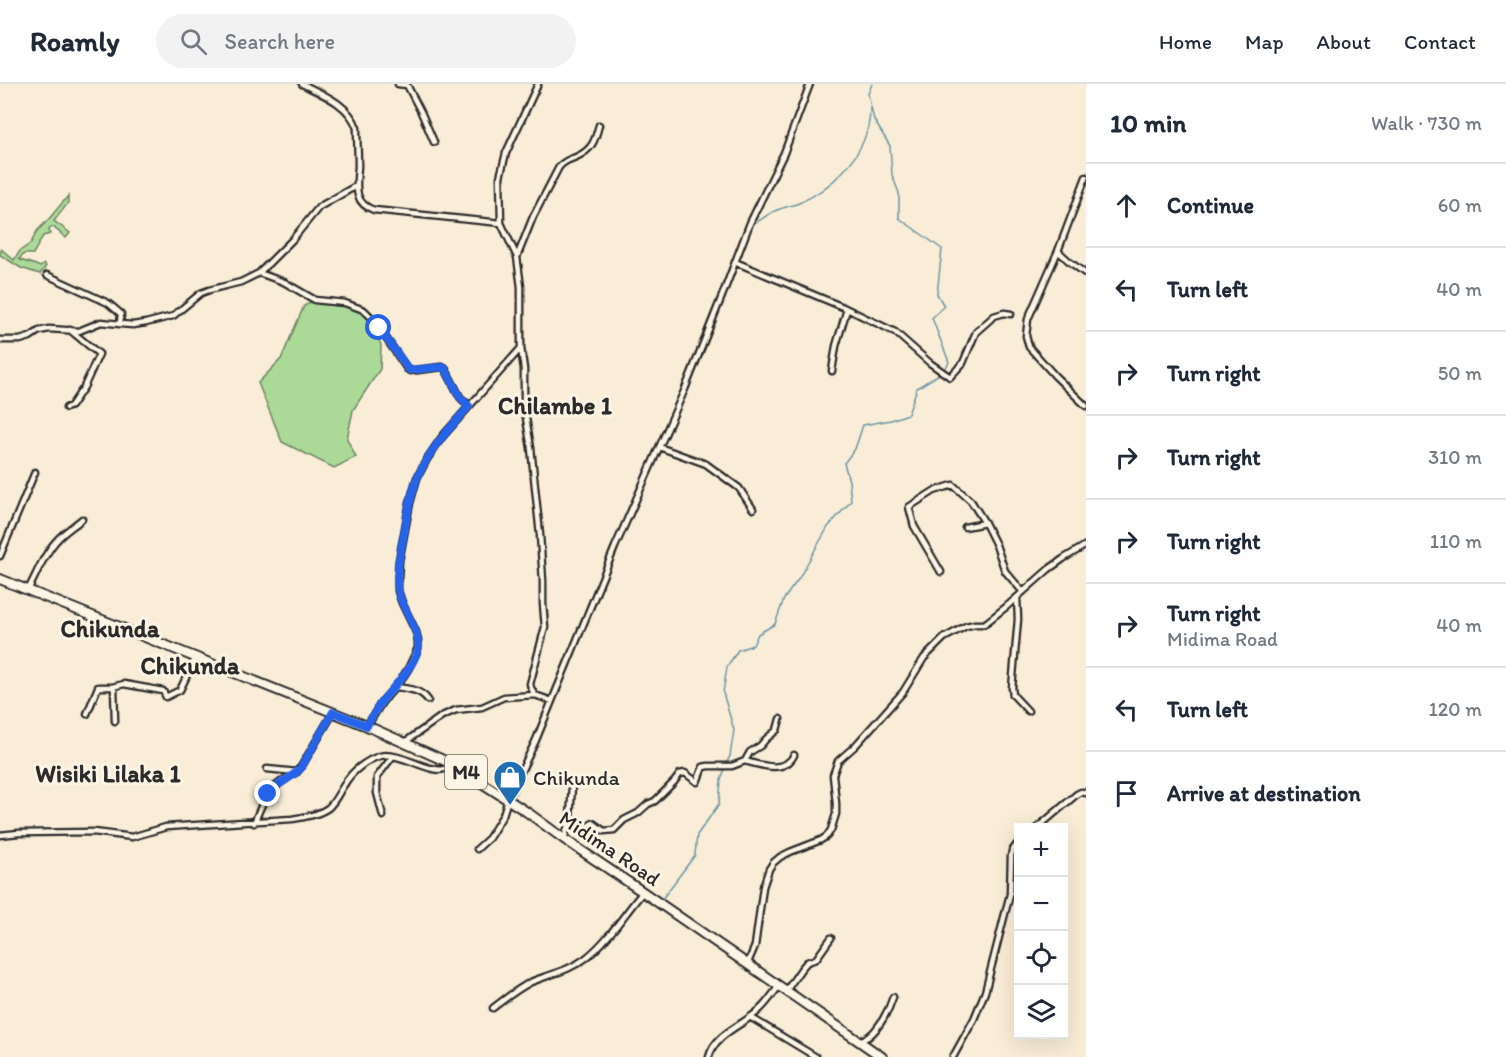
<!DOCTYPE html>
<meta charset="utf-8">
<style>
body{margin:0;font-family:Itim,sans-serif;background:#f2f2f3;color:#1f2937}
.controls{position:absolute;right:18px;bottom:18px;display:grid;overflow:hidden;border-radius:0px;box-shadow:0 6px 24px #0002}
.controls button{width:54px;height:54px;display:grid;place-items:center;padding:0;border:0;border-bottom:2px solid #e0e1e3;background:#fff;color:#1f2937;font:30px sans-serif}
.stop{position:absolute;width:18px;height:18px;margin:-14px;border:4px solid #2563eb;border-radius:50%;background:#fff}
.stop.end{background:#2563eb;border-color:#fff;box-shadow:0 2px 6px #0008}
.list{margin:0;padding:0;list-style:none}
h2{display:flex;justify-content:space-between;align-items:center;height:78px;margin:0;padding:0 24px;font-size:26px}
h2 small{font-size:20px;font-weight:400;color:#747a83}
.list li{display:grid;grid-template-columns:39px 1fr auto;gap:18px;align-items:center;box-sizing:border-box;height:84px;padding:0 24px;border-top:2px solid #e0e1e3}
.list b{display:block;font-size:22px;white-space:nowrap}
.list p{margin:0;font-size:20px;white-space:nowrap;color:#747a83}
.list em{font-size:20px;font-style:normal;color:#747a83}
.icon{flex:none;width:33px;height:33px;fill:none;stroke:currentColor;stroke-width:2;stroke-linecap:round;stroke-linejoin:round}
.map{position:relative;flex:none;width:1086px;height:973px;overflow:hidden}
header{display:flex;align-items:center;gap:36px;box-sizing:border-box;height:84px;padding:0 30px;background:#fff;border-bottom:2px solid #e0e1e3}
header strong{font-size:28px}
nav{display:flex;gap:33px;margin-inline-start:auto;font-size:21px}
.search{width:420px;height:54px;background:#f2f2f3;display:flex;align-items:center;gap:15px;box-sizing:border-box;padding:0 21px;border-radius:33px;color:#747a83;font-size:22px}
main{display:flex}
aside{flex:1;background:#fff}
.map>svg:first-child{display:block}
.green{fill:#abd998;stroke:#6b8262;stroke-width:1.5}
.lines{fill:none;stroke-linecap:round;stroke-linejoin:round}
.stream{stroke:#6995a4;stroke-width:1.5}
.minor-casing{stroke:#2b2b2b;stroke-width:9}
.primary-casing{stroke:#2b2b2b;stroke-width:12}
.minor{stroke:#fcf5e5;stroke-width:4.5}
.primary{stroke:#fcf5e5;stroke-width:8}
.route{stroke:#2563eb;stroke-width:8}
.labels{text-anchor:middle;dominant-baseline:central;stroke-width:6;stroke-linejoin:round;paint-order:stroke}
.shield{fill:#fcf5e5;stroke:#6a6863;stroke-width:1.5}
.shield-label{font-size:20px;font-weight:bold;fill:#2b2b2b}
.poi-label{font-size:21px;fill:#2b2b2b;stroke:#fcf5e5;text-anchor:start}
.street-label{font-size:21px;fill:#2b2b2b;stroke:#fcf5e5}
.quarter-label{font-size:24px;font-weight:bold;fill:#2b2b2b;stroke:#fcf5e5}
</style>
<header>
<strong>Roamly</strong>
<div class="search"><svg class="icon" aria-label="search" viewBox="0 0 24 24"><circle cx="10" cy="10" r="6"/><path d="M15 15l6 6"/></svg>Search here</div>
<nav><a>Home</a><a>Map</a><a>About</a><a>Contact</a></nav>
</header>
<main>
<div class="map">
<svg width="1086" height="973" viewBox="0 0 1086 973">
<rect width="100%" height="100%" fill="#f9edd7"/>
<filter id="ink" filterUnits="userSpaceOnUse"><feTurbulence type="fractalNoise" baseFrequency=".0167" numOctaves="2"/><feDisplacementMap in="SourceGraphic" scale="12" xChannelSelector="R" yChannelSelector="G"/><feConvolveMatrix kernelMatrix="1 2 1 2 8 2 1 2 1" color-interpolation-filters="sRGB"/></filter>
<g filter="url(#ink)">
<path class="green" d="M68,112V119L54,137L70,149L66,154L53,143L49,145L50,150L43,152L33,170H24L19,175C26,179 34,179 40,183L44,180L46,182L40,190L21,184L0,171L1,165L14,176L20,167L31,159L37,147L48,136Z
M312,217L346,220L369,230L381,261L380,285L353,326L347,355L356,373L334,384L282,358L258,299L281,275L304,222Z"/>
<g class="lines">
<path class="stream" d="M757,138C763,134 770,129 777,126C784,123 792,122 799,119C831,105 864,73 869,37C870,32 870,27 870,23
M726,680L730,672L734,646L723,609L727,583L738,566L753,561L758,550L775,540L784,515L799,494L828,443L851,417L849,397L844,379L855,365L863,341L891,336L908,330L917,304L944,287L949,278L932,234L944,222L937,210L942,165L899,134V109L892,91L890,62L874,36L868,10L872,0
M662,815L695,771L697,751L719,720L721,696L725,684"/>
<defs>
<path id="minor" d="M302,0C322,10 349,20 357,44C357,56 358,69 358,82C357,100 352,119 374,126L501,139
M398,0L407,1L421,28L434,58
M1086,93L1058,167L1028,235L1026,252L1029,263L1055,292L1086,322
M1058,167L1070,178L1086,190
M517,173L533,133L559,83C565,76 569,76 576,73C592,66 595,57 599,41
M735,178L843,223L895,248L930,279L950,293L963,279L976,248L994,232L1004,229L1011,230
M259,189L284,198L315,216L345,219L364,226L373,235L407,285L410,287L442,283L445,284L460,313L469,322
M120,240L133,241L146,239L173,232L201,209L209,206L241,198L259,189L292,156L319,123L356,102
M0,256H20L30,253L39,247L49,245L79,247L101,238L120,240L121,230L108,219L47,191
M832,287L836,262L847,225
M66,324L71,322L84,303L99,270L70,246
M659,363L706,380L739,404L753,425
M965,443L985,439L996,461L1005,487L1023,508
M0,472L35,388
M941,488L914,442L909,423L934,407L953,401L971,417L985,439
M28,506C37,489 44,470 57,456C64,448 74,442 82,435
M1017,514L1018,535L1012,604L1013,611L1028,627
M112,603L124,600L163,607L166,613L180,606L196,573
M396,603C408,605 420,605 428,616
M535,611L531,604L530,600L545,543L543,520V497L540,451L531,364L524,322V285L521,264V203L517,173L501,139L500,93L506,69L538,0
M87,630L98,603H114L115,637
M367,642L382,618L399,599L408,585L418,564V557L416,548L402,519L398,507V496L399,477L410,419L417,394L427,375L442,353L521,264
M405,658L442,632L456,626L482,623L504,613L535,611L552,617
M745,677C760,681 785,690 794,671
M267,685L297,688
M383,732L377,709V693L393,672
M254,739C260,725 265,710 277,701C285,694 294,691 301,683L333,629
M568,742L583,745L593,739L604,747L614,746L624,736L638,729L648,720L655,717L674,698L680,690L685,689L697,698L703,683L708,682H732L745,677L750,668L760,662L766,655L777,646L780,635
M1037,744L1077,710L1081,708L1086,709
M0,751L19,749L94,748L132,753L166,743L292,735C305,733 318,731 328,724C335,718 339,708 344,701C351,688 366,676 380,672C399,667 430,690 444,685C446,685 450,682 452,680
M564,755L570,735L572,701
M477,765L489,754L503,731L508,715L536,656L615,463L685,305L724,207L750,139L784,69L810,0
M747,881L755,862L763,803L769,785L773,779L780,773L790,768L821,756L827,752L831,746L836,730V719L833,691L838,677L855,662L903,608L924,574L944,554L966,542L975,540H984L987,538L1006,523L1049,485L1063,475L1086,461
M786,907L801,885L807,878L816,875L831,854
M493,924C505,915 517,905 531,898C550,890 569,887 586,874C608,857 625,829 643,808
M750,933L816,973
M858,957C861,956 865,955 868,953C879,945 889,926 893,913
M709,973C715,950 741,942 757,928C766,921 772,911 779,902
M953,973L974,935L985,908L1010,810L1011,772L1012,767L1018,759"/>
<path id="primary" d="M0,495L367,642L452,680L527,728L564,755L643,808L882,973"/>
</defs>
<use href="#minor" class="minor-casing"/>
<use href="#primary" class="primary-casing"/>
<use href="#minor" class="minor"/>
<use href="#primary" class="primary"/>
</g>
</g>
<g class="lines" filter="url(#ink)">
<path class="route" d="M268,710C278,699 292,694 301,684L333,628L367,642C371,634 376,626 381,618C394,602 411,587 418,566C422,550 403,526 399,510C395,492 399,473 403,455C406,436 409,416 416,397C427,368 449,345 469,322L460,313L445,284L442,283L409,286L379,244"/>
</g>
<defs>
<symbol id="shop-pin" viewBox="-11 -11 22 30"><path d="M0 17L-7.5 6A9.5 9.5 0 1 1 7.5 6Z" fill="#1f6fb2" stroke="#fcf5e5"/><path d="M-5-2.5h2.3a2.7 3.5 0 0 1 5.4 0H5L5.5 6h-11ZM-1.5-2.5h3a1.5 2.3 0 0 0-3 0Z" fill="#fff"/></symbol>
</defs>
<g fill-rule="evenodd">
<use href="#shop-pin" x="491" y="674" width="38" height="52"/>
</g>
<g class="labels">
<rect class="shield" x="445" y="671" width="42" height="34" rx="4.5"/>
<g class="shield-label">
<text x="466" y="688">M4</text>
</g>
<g class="poi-label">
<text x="533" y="693">Chikunda</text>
</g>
<g class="street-label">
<text transform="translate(610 764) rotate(34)">Midima Road</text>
</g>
<g class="quarter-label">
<text x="555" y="321">Chilambe 1</text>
<text x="110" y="544">Chikunda</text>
<text x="190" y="581">Chikunda</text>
<text x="108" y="689">Wisiki Lilaka 1</text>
</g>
</g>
</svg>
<div class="controls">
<button>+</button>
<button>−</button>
<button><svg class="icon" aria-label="locate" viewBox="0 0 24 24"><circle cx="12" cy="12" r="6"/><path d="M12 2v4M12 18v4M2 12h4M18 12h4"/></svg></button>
<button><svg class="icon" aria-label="layers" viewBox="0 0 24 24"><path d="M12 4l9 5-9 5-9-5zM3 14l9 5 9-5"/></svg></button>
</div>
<div class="stop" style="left:379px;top:244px"></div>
<div class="stop end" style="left:268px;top:710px"></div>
</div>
<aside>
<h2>10 min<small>Walk · 730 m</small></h2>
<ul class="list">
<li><svg class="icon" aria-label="ahead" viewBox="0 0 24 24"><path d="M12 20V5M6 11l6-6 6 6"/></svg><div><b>Continue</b></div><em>60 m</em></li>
<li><svg class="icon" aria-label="left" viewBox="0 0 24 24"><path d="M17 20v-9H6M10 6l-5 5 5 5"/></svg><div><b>Turn left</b></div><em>40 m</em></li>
<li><svg class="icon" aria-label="right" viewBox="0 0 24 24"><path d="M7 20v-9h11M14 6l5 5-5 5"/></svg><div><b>Turn right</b></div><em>50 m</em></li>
<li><svg class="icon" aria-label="right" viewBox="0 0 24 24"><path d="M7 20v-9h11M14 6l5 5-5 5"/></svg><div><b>Turn right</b></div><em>310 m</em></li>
<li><svg class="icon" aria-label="right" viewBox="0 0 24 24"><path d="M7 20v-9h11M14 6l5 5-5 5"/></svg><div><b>Turn right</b></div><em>110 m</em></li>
<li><svg class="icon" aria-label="right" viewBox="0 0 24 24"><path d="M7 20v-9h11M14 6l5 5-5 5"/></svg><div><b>Turn right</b><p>Midima Road</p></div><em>40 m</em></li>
<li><svg class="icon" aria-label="left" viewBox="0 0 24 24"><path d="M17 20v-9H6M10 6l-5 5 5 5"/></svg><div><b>Turn left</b></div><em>120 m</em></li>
<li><svg class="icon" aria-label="arrive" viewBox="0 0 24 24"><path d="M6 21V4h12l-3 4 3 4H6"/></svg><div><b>Arrive at destination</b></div></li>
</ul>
</aside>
</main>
